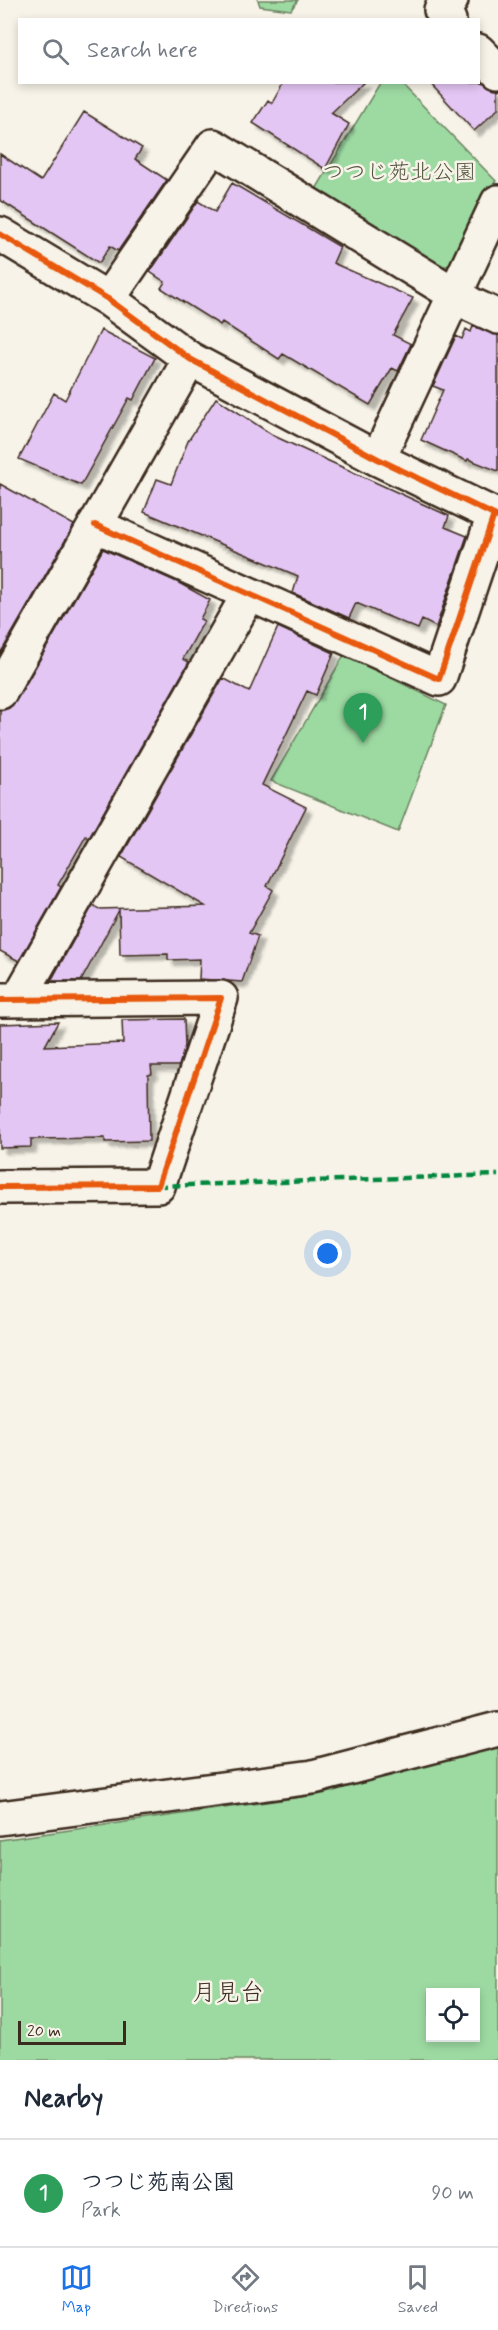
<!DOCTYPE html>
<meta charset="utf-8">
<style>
body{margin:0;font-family:Mynerve,"Klee One",sans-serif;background:#f6f6f7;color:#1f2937}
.controls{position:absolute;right:18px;bottom:18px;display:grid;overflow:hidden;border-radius:0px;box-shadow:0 3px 9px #0003}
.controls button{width:54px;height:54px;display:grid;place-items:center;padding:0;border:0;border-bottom:2px solid #e0e1e3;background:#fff;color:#1f2937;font:30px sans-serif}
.scale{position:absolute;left:18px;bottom:15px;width:108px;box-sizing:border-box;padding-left:6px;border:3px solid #3b2a1e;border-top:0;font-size:16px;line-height:21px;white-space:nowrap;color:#3b2a1e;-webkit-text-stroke:4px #f7f3e8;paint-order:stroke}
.you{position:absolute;left:328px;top:1254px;width:21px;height:21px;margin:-15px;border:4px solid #fff;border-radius:50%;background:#1a73e8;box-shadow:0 0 0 9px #1a73e833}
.badge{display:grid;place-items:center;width:39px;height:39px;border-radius:50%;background:#1a73e8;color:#fff;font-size:20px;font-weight:700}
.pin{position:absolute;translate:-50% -50px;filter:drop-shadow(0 2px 3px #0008)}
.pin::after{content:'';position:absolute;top:32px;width:21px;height:18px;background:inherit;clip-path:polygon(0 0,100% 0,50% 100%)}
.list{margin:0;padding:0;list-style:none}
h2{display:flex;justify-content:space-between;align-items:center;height:78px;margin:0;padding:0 24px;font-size:26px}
h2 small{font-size:20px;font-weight:400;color:#747a83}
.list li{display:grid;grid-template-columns:39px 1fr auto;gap:18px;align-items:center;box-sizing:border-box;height:108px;padding:0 24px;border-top:2px solid #e0e1e3}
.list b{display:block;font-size:22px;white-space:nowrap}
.list p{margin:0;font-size:20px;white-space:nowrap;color:#747a83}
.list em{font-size:20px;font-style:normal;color:#747a83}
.icon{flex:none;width:33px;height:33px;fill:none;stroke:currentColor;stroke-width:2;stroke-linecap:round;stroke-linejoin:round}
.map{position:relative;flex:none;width:498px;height:2060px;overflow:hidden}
.search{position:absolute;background:#fff;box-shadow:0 3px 9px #0003;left:18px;right:18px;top:18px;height:66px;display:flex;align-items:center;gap:15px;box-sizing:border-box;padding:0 21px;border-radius:0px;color:#747a83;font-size:22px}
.sheet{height:186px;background:#fff}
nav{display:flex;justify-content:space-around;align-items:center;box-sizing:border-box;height:84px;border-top:2px solid #e0e1e3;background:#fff;font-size:16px;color:#747a83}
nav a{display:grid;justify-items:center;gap:3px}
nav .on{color:#1a73e8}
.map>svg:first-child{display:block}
.green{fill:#9ddaa2;stroke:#6c8260;stroke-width:1.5;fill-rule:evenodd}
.building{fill:#e4c6f4;stroke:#3b2a1e;stroke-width:1.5;filter:url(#shadow)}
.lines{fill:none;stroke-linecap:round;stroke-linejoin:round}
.minor-casing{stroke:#3b2a1e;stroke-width:38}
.minor{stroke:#f7f3e8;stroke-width:33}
.quiet{stroke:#00873e;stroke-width:4.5;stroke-dasharray:9 4.5;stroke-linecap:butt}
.cycleway-casing{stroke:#f7f3e8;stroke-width:10}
.cycleway{stroke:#e8590c;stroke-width:6}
.labels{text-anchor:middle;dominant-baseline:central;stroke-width:5;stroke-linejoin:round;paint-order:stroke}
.park-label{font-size:22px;fill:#54563f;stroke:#f7f3e8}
.neighbourhood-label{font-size:24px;fill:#3b2a1e;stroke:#f7f3e8}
</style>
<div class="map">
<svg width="498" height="2060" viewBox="0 0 498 2060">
<defs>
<filter id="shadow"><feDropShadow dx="5.5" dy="5.5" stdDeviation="1.5" flood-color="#0004"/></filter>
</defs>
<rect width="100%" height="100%" fill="#f7f3e8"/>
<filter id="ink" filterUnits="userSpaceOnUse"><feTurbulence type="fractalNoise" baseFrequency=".0167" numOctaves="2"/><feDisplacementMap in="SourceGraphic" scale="12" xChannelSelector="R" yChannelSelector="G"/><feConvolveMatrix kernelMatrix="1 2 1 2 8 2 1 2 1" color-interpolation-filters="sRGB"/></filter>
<g filter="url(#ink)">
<path class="green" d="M258,0H298L291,10L260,6Z
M380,83H401L496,181L479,201L451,265L436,268L313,194Z
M344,655L446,705L398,832L271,781Z
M498,1743V2060H0V1840L323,1794ZM430,1992H476V2038H430Z"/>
<path class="building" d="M284,82H364L331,113L349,124L325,169L253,123L268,100L272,103Z
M429,82H483L498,89V109L474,131Z
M84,112L142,148L135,159L167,180L118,251L110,246L99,263L0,200V154L41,181Z
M232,183L340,247L333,263L413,298L393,335L411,344L398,371L392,368L370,405L283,354L279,359L222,322L220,325L161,288L165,282L150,272L198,201L215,212Z
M473,326L498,335V471L468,459L467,461L421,440L443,390L433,386L456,336L462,339L466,329L471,332Z
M101,330L155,358L133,400L129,398L81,485L19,459L54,393L65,400Z
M216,398L274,436L449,516L445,527L467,536L436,627L422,620L418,629L356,603L349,618L293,593L298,576L144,512L157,479L171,484L188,441Z
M0,484L74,525L0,654Z
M103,549L177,582L210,600L200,619L204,621L183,659L189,662L89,838L86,836L58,885L61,887L19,961L0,951V711L9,708L16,701Z
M278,627L334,653L316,695L307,691L262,785L306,807L267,886L273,890L249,933L258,936L242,982L199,979L200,959L168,960V954L120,955L119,910L81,981H51L93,905L99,909L205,906L121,857L223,678L249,692Z
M184,1019L185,1046L179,1066H151L152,1074L148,1075L149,1141L105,1142V1138L31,1139V1147L0,1148V1024L58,1022L45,1046L123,1043L122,1020Z"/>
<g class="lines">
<defs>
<path id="minor" d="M449,20L441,10L451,0
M478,51L498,71
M0,234L108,299L190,359L378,459L498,517
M108,299L213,146L472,305L498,317
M378,459L498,202
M95,525L439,679L494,515
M0,692L190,359
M0,1000L221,998L158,1186L0,1187
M18,1000L249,594
M0,1818L313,1777L498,1729"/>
</defs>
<use href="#minor" class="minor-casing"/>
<use href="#minor" class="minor"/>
<path class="quiet" d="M158,1186L498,1175"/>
<defs>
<path id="cycleway" d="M0,234L108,299L190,359L378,459L498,517
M95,525L439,679L494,515
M0,1000L221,998L158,1186L0,1187"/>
</defs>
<use href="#cycleway" class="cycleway-casing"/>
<use href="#cycleway" class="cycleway"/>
</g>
</g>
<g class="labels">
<g class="park-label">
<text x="399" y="173">つつじ苑北公園</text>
</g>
<g class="neighbourhood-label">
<text x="228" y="1993">月見台</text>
</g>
</g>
</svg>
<div class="controls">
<button><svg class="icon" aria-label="locate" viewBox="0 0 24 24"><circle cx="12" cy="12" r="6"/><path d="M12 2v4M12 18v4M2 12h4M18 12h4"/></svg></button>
</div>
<div class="scale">20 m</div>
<div class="you"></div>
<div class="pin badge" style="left:363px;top:743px;background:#2e9e5b">1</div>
<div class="search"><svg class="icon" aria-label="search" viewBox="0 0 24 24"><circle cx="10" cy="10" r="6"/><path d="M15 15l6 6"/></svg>Search here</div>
</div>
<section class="sheet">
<h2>Nearby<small></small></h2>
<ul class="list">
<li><span class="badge" style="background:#2e9e5b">1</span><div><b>つつじ苑南公園</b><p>Park</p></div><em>90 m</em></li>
</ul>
</section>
<nav>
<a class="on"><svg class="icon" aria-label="map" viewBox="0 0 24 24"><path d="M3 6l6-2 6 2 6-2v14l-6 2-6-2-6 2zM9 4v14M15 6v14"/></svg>Map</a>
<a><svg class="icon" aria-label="directions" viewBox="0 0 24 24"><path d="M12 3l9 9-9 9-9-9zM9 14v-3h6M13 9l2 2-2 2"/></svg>Directions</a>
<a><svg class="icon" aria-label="saved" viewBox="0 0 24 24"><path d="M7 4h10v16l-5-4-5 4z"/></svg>Saved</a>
</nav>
